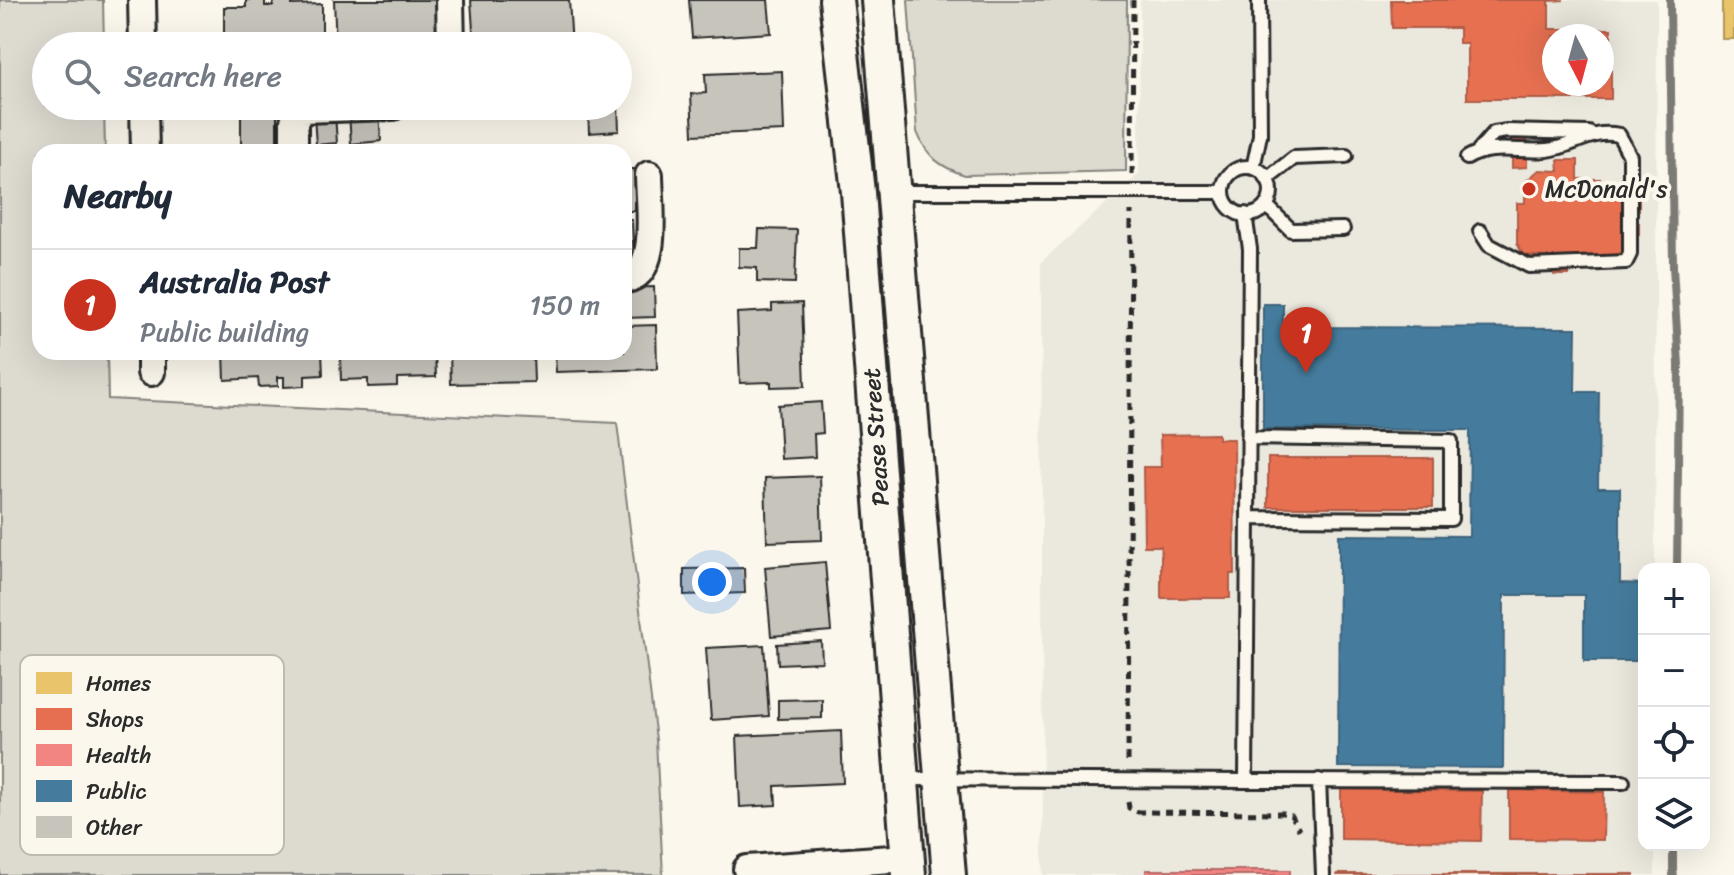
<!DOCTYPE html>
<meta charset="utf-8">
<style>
body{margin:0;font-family:Sriracha,sans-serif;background:#f2f2f3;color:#1f2937}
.controls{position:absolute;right:24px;bottom:24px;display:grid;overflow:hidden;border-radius:16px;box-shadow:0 8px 32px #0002}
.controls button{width:72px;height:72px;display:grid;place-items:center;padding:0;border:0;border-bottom:2px solid #e0e1e3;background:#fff;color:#1f2937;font:40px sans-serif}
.compass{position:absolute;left:1542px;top:24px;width:72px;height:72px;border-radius:50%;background:#fff;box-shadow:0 8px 32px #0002;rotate:174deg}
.you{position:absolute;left:712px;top:582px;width:28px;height:28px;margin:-20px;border:6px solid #fff;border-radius:50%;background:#1a73e8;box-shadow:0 0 0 12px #1a73e833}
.badge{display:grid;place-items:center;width:52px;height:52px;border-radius:50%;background:#c8321e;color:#fff;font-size:26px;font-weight:700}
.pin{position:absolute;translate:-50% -66px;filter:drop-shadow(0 2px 4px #0008)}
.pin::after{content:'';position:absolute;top:42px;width:28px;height:24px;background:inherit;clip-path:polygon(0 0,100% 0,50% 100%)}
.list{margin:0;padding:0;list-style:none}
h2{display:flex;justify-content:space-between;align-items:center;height:104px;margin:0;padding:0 32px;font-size:34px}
h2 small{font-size:26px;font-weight:400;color:#747a83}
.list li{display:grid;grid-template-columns:52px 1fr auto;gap:24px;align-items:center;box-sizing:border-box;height:112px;padding:0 32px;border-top:2px solid #e0e1e3}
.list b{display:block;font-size:30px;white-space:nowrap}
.list p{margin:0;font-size:26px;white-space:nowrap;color:#747a83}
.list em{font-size:26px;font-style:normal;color:#747a83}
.icon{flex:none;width:44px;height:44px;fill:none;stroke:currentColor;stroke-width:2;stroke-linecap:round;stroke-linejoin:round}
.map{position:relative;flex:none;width:1734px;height:875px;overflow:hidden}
.search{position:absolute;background:#fff;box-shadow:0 8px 32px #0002;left:32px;top:32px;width:600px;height:88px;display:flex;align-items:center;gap:20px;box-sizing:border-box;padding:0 28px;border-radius:44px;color:#747a83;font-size:30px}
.panel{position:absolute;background:#fff;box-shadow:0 8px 32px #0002;left:32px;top:144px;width:600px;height:216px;border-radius:24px}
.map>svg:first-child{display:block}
.built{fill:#ebe8de;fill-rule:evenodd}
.green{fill:#dddad0;stroke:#84827e;stroke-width:2}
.homes{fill:#e9c46a;stroke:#b09657;stroke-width:2}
.shops{fill:#e76f51;stroke:#af5b46;stroke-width:2;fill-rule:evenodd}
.health{fill:#f28482;stroke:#b66968;stroke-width:2}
.public{fill:#457b9d;stroke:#3d637b;stroke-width:2}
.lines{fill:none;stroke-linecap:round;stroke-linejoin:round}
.stream{stroke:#7b7a75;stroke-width:8}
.building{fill:#c7c4bc;stroke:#2b2b2b;stroke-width:2}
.service-casing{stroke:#2b2b2b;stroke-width:18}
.minor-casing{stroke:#2b2b2b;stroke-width:32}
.tertiary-casing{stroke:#2b2b2b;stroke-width:38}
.path{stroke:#2b2b2b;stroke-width:5;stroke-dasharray:8 6;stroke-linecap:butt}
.service{stroke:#fbf7ec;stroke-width:12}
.minor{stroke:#fbf7ec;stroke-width:26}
.tertiary{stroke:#fbf7ec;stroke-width:32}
.poi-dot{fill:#c8321e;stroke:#fbf7ec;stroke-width:3}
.labels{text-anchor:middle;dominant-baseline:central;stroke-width:8;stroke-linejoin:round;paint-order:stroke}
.poi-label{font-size:24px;fill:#2b2b2b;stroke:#fbf7ec;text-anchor:start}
.street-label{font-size:24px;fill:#2b2b2b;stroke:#fbf7ec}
.key{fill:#fbf7ec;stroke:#bdbab2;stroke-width:2}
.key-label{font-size:22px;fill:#2b2b2b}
</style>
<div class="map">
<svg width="1734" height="875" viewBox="0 0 1734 875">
<rect width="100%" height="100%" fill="#fbf7ec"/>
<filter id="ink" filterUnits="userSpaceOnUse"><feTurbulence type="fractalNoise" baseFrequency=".0125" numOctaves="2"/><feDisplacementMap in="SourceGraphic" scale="16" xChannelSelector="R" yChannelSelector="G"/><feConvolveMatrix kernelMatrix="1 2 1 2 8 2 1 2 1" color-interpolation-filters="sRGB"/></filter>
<g filter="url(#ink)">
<path class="built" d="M1140,0H1657L1655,569H1644V845H1655V875H1043L1041,262L1139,174ZM1554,36H1602V84H1554Z"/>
<path class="green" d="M0,0H103L104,46H46V106H104L105,152H40V352H107L108,399L617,423L656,740L663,875H0Z
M908,0H1127L1126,171L965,175C940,167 927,157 917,132Z"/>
<path class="homes" d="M1722,0H1734V39H1722Z"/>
<path class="shops" d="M1391,0H1564L1549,1V29H1611V99H1467V43H1459V28H1392ZM1554,36H1602V84H1554Z
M1512,132H1527V167L1512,168Z
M1558,160H1578V179H1600V192H1619V198H1639V210L1624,211V223H1639V234H1623L1622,260L1569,259V275H1554V258L1523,255L1517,243V203H1525V182L1539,170L1559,171Z
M1218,434V439H1234L1235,574H1230V598H1161V546H1144L1143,467H1161L1160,435Z
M1268,458H1433V507H1268Z
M1341,789L1482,791L1481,841L1341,839Z
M1509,790L1604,792L1603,840L1509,839Z
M1337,874H1634V875H1337Z"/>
<path class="health" d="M1146,870H1290V875H1146Z"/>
<path class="public" d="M1263,304H1283V327L1576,328L1575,392H1599L1598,488H1620V583L1644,584V661H1584V595H1504L1503,768L1338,767L1339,535L1469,536L1470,430L1263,429Z"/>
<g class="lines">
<path class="stream" d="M1670,0L1673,267L1679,365L1677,569
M1673,875V845"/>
</g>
<path class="building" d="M246,0H265V6H273V0H292V5L322,4V43L224,46V7H246Z
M334,0H436L437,46H336Z
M471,0H569L572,46H474Z
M689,0H768L771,33L692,38Z
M782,71L784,131L693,135L691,94L706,93L705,74Z
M618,104L619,131L589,133L588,106Z
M241,106H277V152H241Z
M379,111L381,141L351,144L349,113Z
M335,114L337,143L316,145L314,116Z
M624,169H635V211H624Z
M632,220L634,259L624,260V221Z
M759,229L797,230L795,283L757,282V268L739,267V248H758Z
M654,287L655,317L624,318V288Z
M802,303L805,386L771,387V382L740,383L737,313L772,311V304Z
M656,325L657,369L556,372L555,352H624V326Z
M224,352H322L323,375L305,376V386L284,387V377H278V386L259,387L258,378L225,380Z
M340,352H435L436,377L397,378V386L368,387V379L341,380Z
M450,352H533L534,382L451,384Z
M821,402L823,433L814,434L815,457L781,459L778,405Z
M820,476L822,540L767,542L765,478Z
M825,562L831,631L771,636L765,567Z
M744,568L745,593L684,595V569Z
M821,641L822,662L778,664L777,644Z
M764,645L769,716L711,720L706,648Z
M822,699V718L778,719V700Z
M841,731L843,783L775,786L776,805L740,807L737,736Z"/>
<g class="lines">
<defs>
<path id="service" d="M1479,150L1494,133L1507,131L1589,133
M1467,158C1491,143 1520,153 1547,150C1574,147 1590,129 1619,135L1630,156V254L1626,262L1529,266L1489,245L1480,231
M1223 191a24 24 0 1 1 48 0a24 24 0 1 1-48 0Z
M1253,168L1260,135L1259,0
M1267,179L1294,158L1346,156
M893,192H1223
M1266,205L1291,230L1343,229
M1248,438L1451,441V519L1249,518
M904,779L1246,781L1250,249L1245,214
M1319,780L1323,875
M1246,781L1623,782"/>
<path id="minor" d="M142,0L143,46
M450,0L451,46
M144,106L145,152
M294,152V121L302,109L393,106
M624,279C661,277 649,202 649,175
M151,352V372
M747,869L907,858"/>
<path id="tertiary" d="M836,0L858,192L909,875
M878,0L949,875"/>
</defs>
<use href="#service" class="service-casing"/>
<use href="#minor" class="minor-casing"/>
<use href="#tertiary" class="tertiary-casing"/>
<path class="path" d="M1132,175L1133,0
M1128,761L1131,211
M1128,802L1129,808L1138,812L1284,813L1292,816L1299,830"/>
<use href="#service" class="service"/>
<use href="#minor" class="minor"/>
<use href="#tertiary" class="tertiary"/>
</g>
</g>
<circle class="poi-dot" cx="1529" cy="189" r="8"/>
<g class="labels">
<g class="poi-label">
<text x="1545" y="189">McDonald's</text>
</g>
<g class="street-label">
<text transform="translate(876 437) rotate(-94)">Pease Street</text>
</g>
</g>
<rect x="20" y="655" width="264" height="200" rx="12" class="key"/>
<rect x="36" y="672" width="36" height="22" fill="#e9c46a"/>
<rect x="36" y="708" width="36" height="22" fill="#e76f51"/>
<rect x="36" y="744" width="36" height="22" fill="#f28482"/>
<rect x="36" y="780" width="36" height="22" fill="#457b9d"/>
<rect x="36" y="816" width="36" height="22" fill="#c7c4bc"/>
<g class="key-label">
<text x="86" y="691">Homes</text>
<text x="86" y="727">Shops</text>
<text x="86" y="763">Health</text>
<text x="86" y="799">Public</text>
<text x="86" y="835">Other</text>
</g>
</svg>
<div class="controls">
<button>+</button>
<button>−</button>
<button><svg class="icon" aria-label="locate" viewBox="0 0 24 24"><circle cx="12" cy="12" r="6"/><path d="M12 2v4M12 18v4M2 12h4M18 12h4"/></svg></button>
<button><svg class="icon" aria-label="layers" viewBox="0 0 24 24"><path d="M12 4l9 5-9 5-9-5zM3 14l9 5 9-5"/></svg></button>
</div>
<svg class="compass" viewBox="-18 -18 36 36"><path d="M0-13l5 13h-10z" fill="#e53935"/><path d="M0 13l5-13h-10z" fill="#747a83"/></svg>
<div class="you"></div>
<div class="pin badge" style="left:1306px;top:373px">1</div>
<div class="search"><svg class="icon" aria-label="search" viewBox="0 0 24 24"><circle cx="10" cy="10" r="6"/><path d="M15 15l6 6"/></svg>Search here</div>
<section class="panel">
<h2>Nearby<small></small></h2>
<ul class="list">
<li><span class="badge">1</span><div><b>Australia Post</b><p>Public building</p></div><em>150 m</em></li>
</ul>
</section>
</div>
